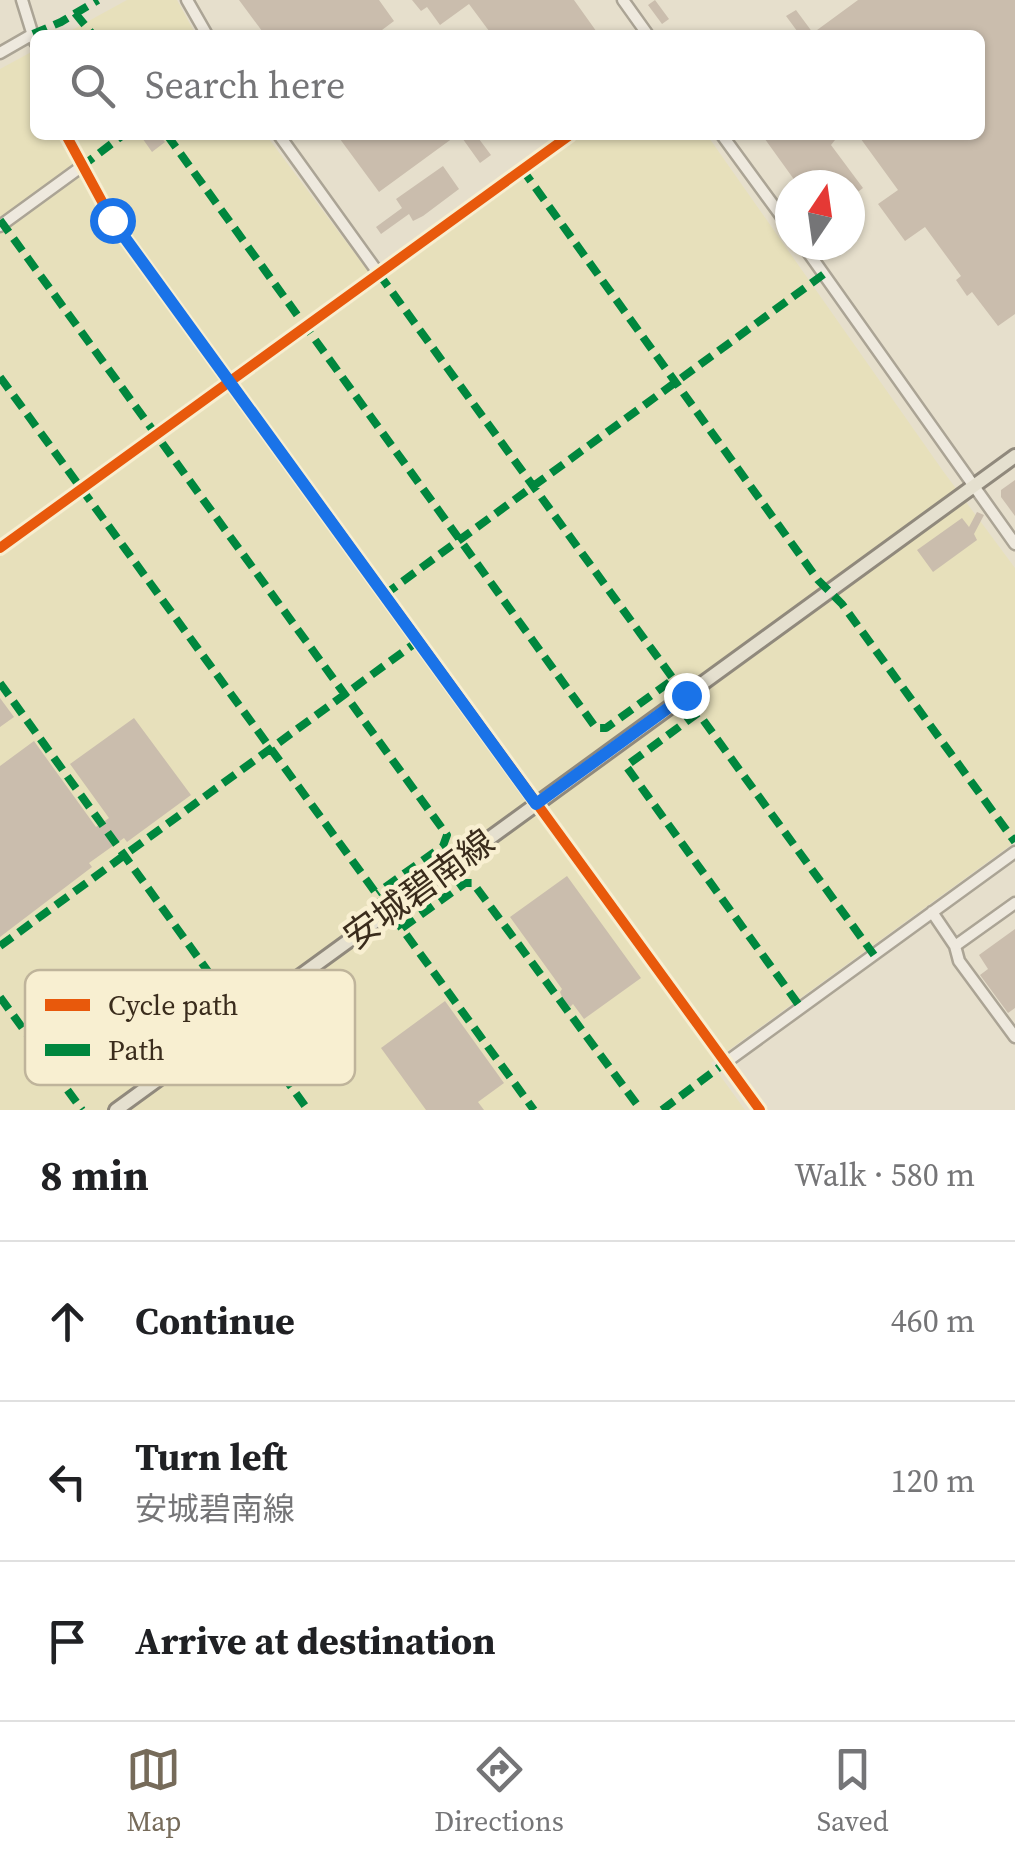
<!DOCTYPE html>
<meta charset="utf-8">
<style>
body{margin:0;font-family:"Source Serif 4","Noto Sans JP",serif;background:#f2f2f2;color:#202124}
.compass{position:absolute;left:775px;top:170px;width:90px;height:90px;border-radius:50%;background:#fff;box-shadow:0 2px 8px #0004;rotate:13deg}
.stop{position:absolute;width:30px;height:30px;margin:-22px;border:8px solid #1a73e8;border-radius:50%;background:#fff}
.stop.end{background:#1a73e8;border-color:#fff;box-shadow:0 2px 10px #0008}
.list{margin:0;padding:0;list-style:none}
h2{display:flex;justify-content:space-between;align-items:center;height:130px;margin:0;padding:0 40px;font-size:42px}
h2 small{font-size:32px;font-weight:400;color:#757577}
.list li{display:grid;grid-template-columns:65px 1fr auto;gap:30px;align-items:center;box-sizing:border-box;height:160px;padding:0 40px;border-top:2px solid #e0e0e0}
.list b{display:block;font-size:38px;white-space:nowrap}
.list p{margin:0;font-size:32px;white-space:nowrap;color:#757577}
.list em{font-size:32px;font-style:normal;color:#757577}
.icon{flex:none;width:55px;height:55px;fill:none;stroke:currentColor;stroke-width:2;stroke-linecap:round;stroke-linejoin:round}
.map{position:relative;flex:none;width:1015px;height:1110px;overflow:hidden}
.search{position:absolute;background:#fff;box-shadow:0 2px 8px #0004;left:30px;right:30px;top:30px;height:110px;display:flex;align-items:center;gap:25px;box-sizing:border-box;padding:0 35px;border-radius:15px;color:#757577;font-size:38px}
.sheet{height:610px;background:#fff}
nav{display:flex;justify-content:space-around;align-items:center;box-sizing:border-box;height:140px;border-top:2px solid #e0e0e0;background:#fff;font-size:28px;color:#757577}
nav a{display:grid;justify-items:center;gap:5px}
nav .on{color:#766b5a}
.map>svg:first-child{display:block}
.farmland{fill:#e7e0bb}
.building{fill:#cabdad}
.lines{fill:none;stroke-linecap:round;stroke-linejoin:round}
.minor-casing{stroke:#aba495;stroke-width:15}
.major-casing{stroke:#90897c;stroke-width:18}
.minor{stroke:#eee9de;stroke-width:10}
.major{stroke:#e5e0cf;stroke-width:12}
.quiet{stroke:#00873e;stroke-width:8;stroke-dasharray:15 8;stroke-linecap:butt}
.cycleway-casing{stroke:#f8efd1;stroke-width:16}
.cycleway{stroke:#e8590c;stroke-width:10}
.route{stroke:#1a73e8;stroke-width:12}
.labels{text-anchor:middle;dominant-baseline:central;stroke-width:9;stroke-linejoin:round;paint-order:stroke}
.street-label{font-size:35px;fill:#3a2c1c;stroke:#f8efd1}
.key{fill:#f8efd1;stroke:#bfb49b;stroke-width:2.5}
.key-label{font-size:28px;fill:#3a2c1c}
</style>
<div class="map">
<svg width="1015" height="1110" viewBox="0 0 1015 1110">
<rect width="100%" height="100%" fill="#e6dfcc"/>
<path class="farmland" d="M127,0H177L196,35H63Z
M35,50V135H266L377,283L582,135H707L943,471L1015,568V842L711,1063L745,1110H0V69Z"/>
<path class="building" d="M239,0H379L394,21L382,30L385,35H265Z
M412,0H574L599,35H492L469,4L440,25L427,7L421,11Z
M655,0L669,19L662,24L648,5Z
M858,0H1015V314L998,326L972,292L967,296L956,280L961,276L925,227L905,241L878,204L898,190L858,135H980V35H800L786,16L796,10L813,33Z
M140,135H159L165,142L152,152Z
M337,135H457L379,192Z
M460,135H476L491,155L480,163Z
M762,135H839L831,145L863,188L850,198V185H798Z
M443,166L459,189L423,216L413,221L409,214L381,234L376,227L402,208L396,199Z
M1015,480V516L1001,497V490Z
M977,512L984,515L974,534L977,540L933,572L917,550L962,518L969,527Z
M0,698L14,717L0,727Z
M134,718L191,795L127,842L124,838L89,863L92,867L0,937V766L34,741L96,827L109,818L70,764Z
M567,876L641,978L584,1019L573,1004L570,1007L562,997L560,992L562,989L510,917Z
M1015,929V1008L1008,1013L980,975L988,969L979,955Z
M445,1001L504,1083L478,1102L484,1110H426L381,1048Z"/>
<g class="lines">
<defs>
<path id="minor" d="M22,0L35,42
M187,0L207,35
M623,0L648,35
M0,53L33,34
M66,135L112,220L760,1110
M279,135L379,274
M722,135L790,228
M0,226L81,167
M803,245L1015,544
M0,548L570,135
M932,912L955,946L959,961L1015,1037
M955,946L1015,903
M725,1063L1015,852"/>
<path id="major" d="M116,1110L1015,456"/>
</defs>
<use href="#minor" class="minor-casing"/>
<use href="#major" class="major-casing"/>
<use href="#minor" class="minor"/>
<use href="#major" class="major"/>
<path class="quiet" d="M75,13L93,35
M33,34L61,22L98,0
M167,135L596,728H606L674,679
M81,167L123,135
M522,169L818,580L842,604L1015,842
M0,220L447,835L443,846L377,893
M379,274L874,955
M0,377L534,1110
M384,595L824,274
M0,683L308,1110
M698,713L626,766L801,1008
M402,928L465,883H473L641,1110
M0,946L418,641
M0,997L82,1110
M662,1110L725,1063"/>
<defs>
<path id="cycleway" d="M66,135L112,220L760,1110
M0,548L570,135"/>
</defs>
<use href="#cycleway" class="cycleway-casing"/>
<use href="#cycleway" class="cycleway"/>
</g>
<g class="lines">
<path class="route" d="M112,220L536,804L686,695"/>
</g>
<g class="labels">
<g class="street-label">
<text transform="translate(419 889) rotate(-36)">安城碧南線</text>
</g>
</g>
<rect x="25" y="970" width="330" height="115" rx="15" class="key"/>
<rect x="45" y="999" width="45" height="12" fill="#e8590c"/>
<rect x="45" y="1044" width="45" height="12" fill="#00873e"/>
<g class="key-label">
<text x="108" y="1015">Cycle path</text>
<text x="108" y="1060">Path</text>
</g>
</svg>
<svg class="compass" viewBox="-18 -18 36 36"><path d="M0-13l5 13h-10z" fill="#e53935"/><path d="M0 13l5-13h-10z" fill="#757577"/></svg>
<div class="stop" style="left:112px;top:220px"></div>
<div class="stop end" style="left:686px;top:695px"></div>
<div class="search"><svg class="icon" aria-label="search" viewBox="0 0 24 24"><circle cx="10" cy="10" r="6"/><path d="M15 15l6 6"/></svg>Search here</div>
</div>
<section class="sheet">
<h2>8 min<small>Walk · 580 m</small></h2>
<ul class="list">
<li><svg class="icon" aria-label="ahead" viewBox="0 0 24 24"><path d="M12 20V5M6 11l6-6 6 6"/></svg><div><b>Continue</b></div><em>460 m</em></li>
<li><svg class="icon" aria-label="left" viewBox="0 0 24 24"><path d="M17 20v-9H6M10 6l-5 5 5 5"/></svg><div><b>Turn left</b><p>安城碧南線</p></div><em>120 m</em></li>
<li><svg class="icon" aria-label="arrive" viewBox="0 0 24 24"><path d="M6 21V4h12l-3 4 3 4H6"/></svg><div><b>Arrive at destination</b></div></li>
</ul>
</section>
<nav>
<a class="on"><svg class="icon" aria-label="map" viewBox="0 0 24 24"><path d="M3 6l6-2 6 2 6-2v14l-6 2-6-2-6 2zM9 4v14M15 6v14"/></svg>Map</a>
<a><svg class="icon" aria-label="directions" viewBox="0 0 24 24"><path d="M12 3l9 9-9 9-9-9zM9 14v-3h6M13 9l2 2-2 2"/></svg>Directions</a>
<a><svg class="icon" aria-label="saved" viewBox="0 0 24 24"><path d="M7 4h10v16l-5-4-5 4z"/></svg>Saved</a>
</nav>
